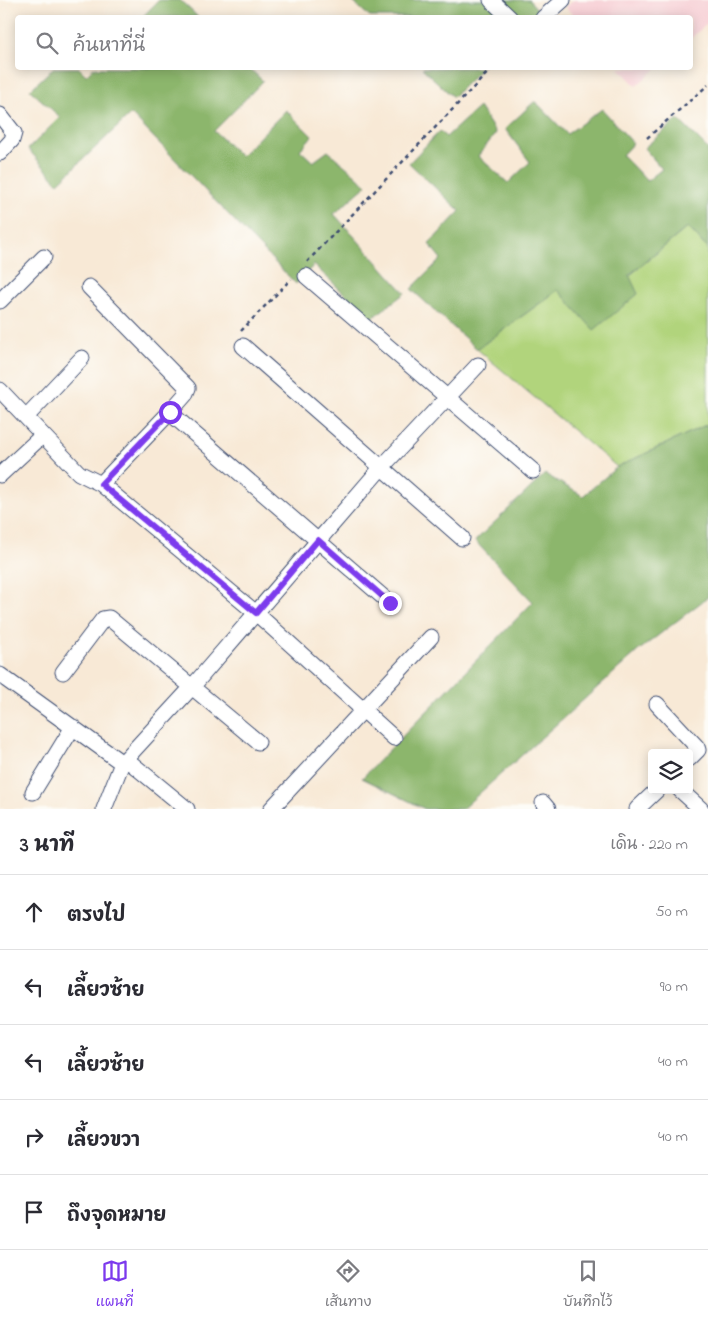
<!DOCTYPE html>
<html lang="th">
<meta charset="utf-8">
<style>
body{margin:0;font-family:"Indie Flower","Playpen Sans Thai",sans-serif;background:#f7f7f7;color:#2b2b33}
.controls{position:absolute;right:15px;bottom:15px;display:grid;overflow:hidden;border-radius:5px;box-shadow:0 2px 12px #0003}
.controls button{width:45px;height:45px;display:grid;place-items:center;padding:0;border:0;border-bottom:1px solid #e1e1e2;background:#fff;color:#2b2b33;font:25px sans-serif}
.stop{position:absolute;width:15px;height:15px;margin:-11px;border:4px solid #7c3aed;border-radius:50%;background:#fff}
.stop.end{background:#7c3aed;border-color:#fff;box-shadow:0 1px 5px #0008}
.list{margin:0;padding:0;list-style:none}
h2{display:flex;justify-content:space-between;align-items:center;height:65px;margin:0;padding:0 20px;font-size:21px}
h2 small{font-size:16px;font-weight:400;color:#7c7c81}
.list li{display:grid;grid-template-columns:32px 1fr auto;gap:15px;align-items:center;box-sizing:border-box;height:75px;padding:0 20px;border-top:1px solid #e1e1e2}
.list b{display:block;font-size:19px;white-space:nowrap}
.list em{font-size:16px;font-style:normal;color:#7c7c81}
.icon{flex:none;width:28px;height:28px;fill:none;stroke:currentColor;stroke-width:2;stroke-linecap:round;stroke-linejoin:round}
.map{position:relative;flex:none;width:708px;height:809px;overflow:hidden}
.search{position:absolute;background:#fff;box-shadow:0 2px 12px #0003;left:15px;right:15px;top:15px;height:55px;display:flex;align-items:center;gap:12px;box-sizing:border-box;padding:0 18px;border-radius:5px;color:#7c7c81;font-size:19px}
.sheet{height:440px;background:#fff}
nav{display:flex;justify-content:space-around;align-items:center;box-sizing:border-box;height:70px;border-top:1px solid #e1e1e2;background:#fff;font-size:14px;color:#7c7c81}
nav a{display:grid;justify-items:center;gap:2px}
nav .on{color:#7c3aed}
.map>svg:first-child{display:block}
.built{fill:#f7cfd5}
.green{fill:#b1d47c;stroke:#66826d}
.forest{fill:#8cb66c;stroke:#547265}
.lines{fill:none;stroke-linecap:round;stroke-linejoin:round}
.street-casing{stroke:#3c4b70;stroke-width:17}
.path{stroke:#3c4b70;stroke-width:2.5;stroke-dasharray:4 4;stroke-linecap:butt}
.street{stroke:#fff;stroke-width:15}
.route{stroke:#7c3aed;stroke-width:6}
</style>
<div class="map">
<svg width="708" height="809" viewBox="0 0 708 809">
<rect width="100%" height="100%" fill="#fdfcf7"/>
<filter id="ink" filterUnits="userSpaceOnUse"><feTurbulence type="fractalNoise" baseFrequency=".02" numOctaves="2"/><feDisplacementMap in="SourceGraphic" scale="10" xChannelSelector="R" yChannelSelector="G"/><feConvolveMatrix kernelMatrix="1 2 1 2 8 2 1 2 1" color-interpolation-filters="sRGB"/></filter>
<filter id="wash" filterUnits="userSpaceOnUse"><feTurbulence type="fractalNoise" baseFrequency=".0096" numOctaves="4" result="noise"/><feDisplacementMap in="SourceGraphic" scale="20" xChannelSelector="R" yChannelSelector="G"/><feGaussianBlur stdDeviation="1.12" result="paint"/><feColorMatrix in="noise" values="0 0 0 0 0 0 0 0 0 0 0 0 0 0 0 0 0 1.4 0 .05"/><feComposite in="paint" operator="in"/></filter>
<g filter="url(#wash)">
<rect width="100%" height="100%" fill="#f8e9d6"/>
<path class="built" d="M574,0H708V23L691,38L690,18L575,17L565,7Z
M619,68H657L636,86Z"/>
<path class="green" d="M688,227L708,249V424L617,467L477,349L558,290L629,276Z"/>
<path class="forest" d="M159,0H180L198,17H142Z
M351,0H529L538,10L531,18L370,17Z
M53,68H79L86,75L93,68H249L263,81L214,131L241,156L286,110L312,136L300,150L313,162L328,151L367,185L334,214L405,293L371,319L314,265L296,284L131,114L58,183L28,149L60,117L30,90Z
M422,68H482L453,97Z
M535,101L567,134L602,109L633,143L622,155L647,181L662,169L644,148L678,119L708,149V249L688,227L629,275L638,294L594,330L558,290L477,349L411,289L441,259L429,244L460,211L409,163L440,131L446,137L479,107L496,133L478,156L508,183L530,162L505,129Z
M708,424V597L638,651L462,809H425L362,778L533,602L475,541L545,474L583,496L617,467Z"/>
</g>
<g filter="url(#ink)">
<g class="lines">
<defs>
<path id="street" d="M491,0L510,18
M543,18L563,0
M0,115L14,133L12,140L0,153
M306,276L533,471
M89,287L188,388L185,395L170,412L101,484
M0,301L44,257
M243,346L462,538
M0,390L79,473L101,484L256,613L394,738
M26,417L82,358
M176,418L390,603
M0,475L43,435
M63,672L103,619L109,618L258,742
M0,675L122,763
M657,704L697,747L698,750L689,759
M126,759L187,809
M680,790L701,809
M33,792L73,727
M543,803L548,809
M104,809L122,763L192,687L381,468L478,365
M271,809L431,637
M637,809L657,790"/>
</defs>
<use href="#street" class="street-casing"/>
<path class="path" d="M647,138L708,85
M307,262L492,68
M241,331L291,279"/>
<use href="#street" class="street"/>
</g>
</g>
<g class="lines" filter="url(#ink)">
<path class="route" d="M170,412L101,484L256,613L318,540L390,603"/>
</g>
</svg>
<div class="controls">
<button><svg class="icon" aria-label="layers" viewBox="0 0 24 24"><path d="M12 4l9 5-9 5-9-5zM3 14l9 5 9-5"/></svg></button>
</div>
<div class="stop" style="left:170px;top:412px"></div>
<div class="stop end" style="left:390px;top:603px"></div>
<div class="search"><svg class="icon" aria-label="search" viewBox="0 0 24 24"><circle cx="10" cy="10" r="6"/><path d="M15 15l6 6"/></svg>ค้นหาที่นี่</div>
</div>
<section class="sheet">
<h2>3 นาที<small>เดิน · 220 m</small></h2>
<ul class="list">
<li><svg class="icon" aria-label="ahead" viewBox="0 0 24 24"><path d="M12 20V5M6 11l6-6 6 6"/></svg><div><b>ตรงไป</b></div><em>50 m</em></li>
<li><svg class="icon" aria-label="left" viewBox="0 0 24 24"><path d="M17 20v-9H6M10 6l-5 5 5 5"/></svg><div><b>เลี้ยวซ้าย</b></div><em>90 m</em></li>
<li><svg class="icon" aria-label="left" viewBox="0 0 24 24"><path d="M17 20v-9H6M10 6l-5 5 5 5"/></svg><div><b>เลี้ยวซ้าย</b></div><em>40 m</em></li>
<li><svg class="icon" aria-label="right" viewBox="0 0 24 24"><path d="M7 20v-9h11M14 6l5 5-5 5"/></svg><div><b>เลี้ยวขวา</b></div><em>40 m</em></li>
<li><svg class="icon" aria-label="arrive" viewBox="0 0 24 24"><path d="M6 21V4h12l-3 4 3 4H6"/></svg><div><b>ถึงจุดหมาย</b></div></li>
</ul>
</section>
<nav>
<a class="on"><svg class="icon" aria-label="map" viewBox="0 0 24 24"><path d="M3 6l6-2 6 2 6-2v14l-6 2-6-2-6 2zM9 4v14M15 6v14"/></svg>แผนที่</a>
<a><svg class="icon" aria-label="directions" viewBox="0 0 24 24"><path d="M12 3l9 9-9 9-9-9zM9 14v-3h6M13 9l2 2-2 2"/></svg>เส้นทาง</a>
<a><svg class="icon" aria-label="saved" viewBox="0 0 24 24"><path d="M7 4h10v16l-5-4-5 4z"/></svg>บันทึกไว้</a>
</nav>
